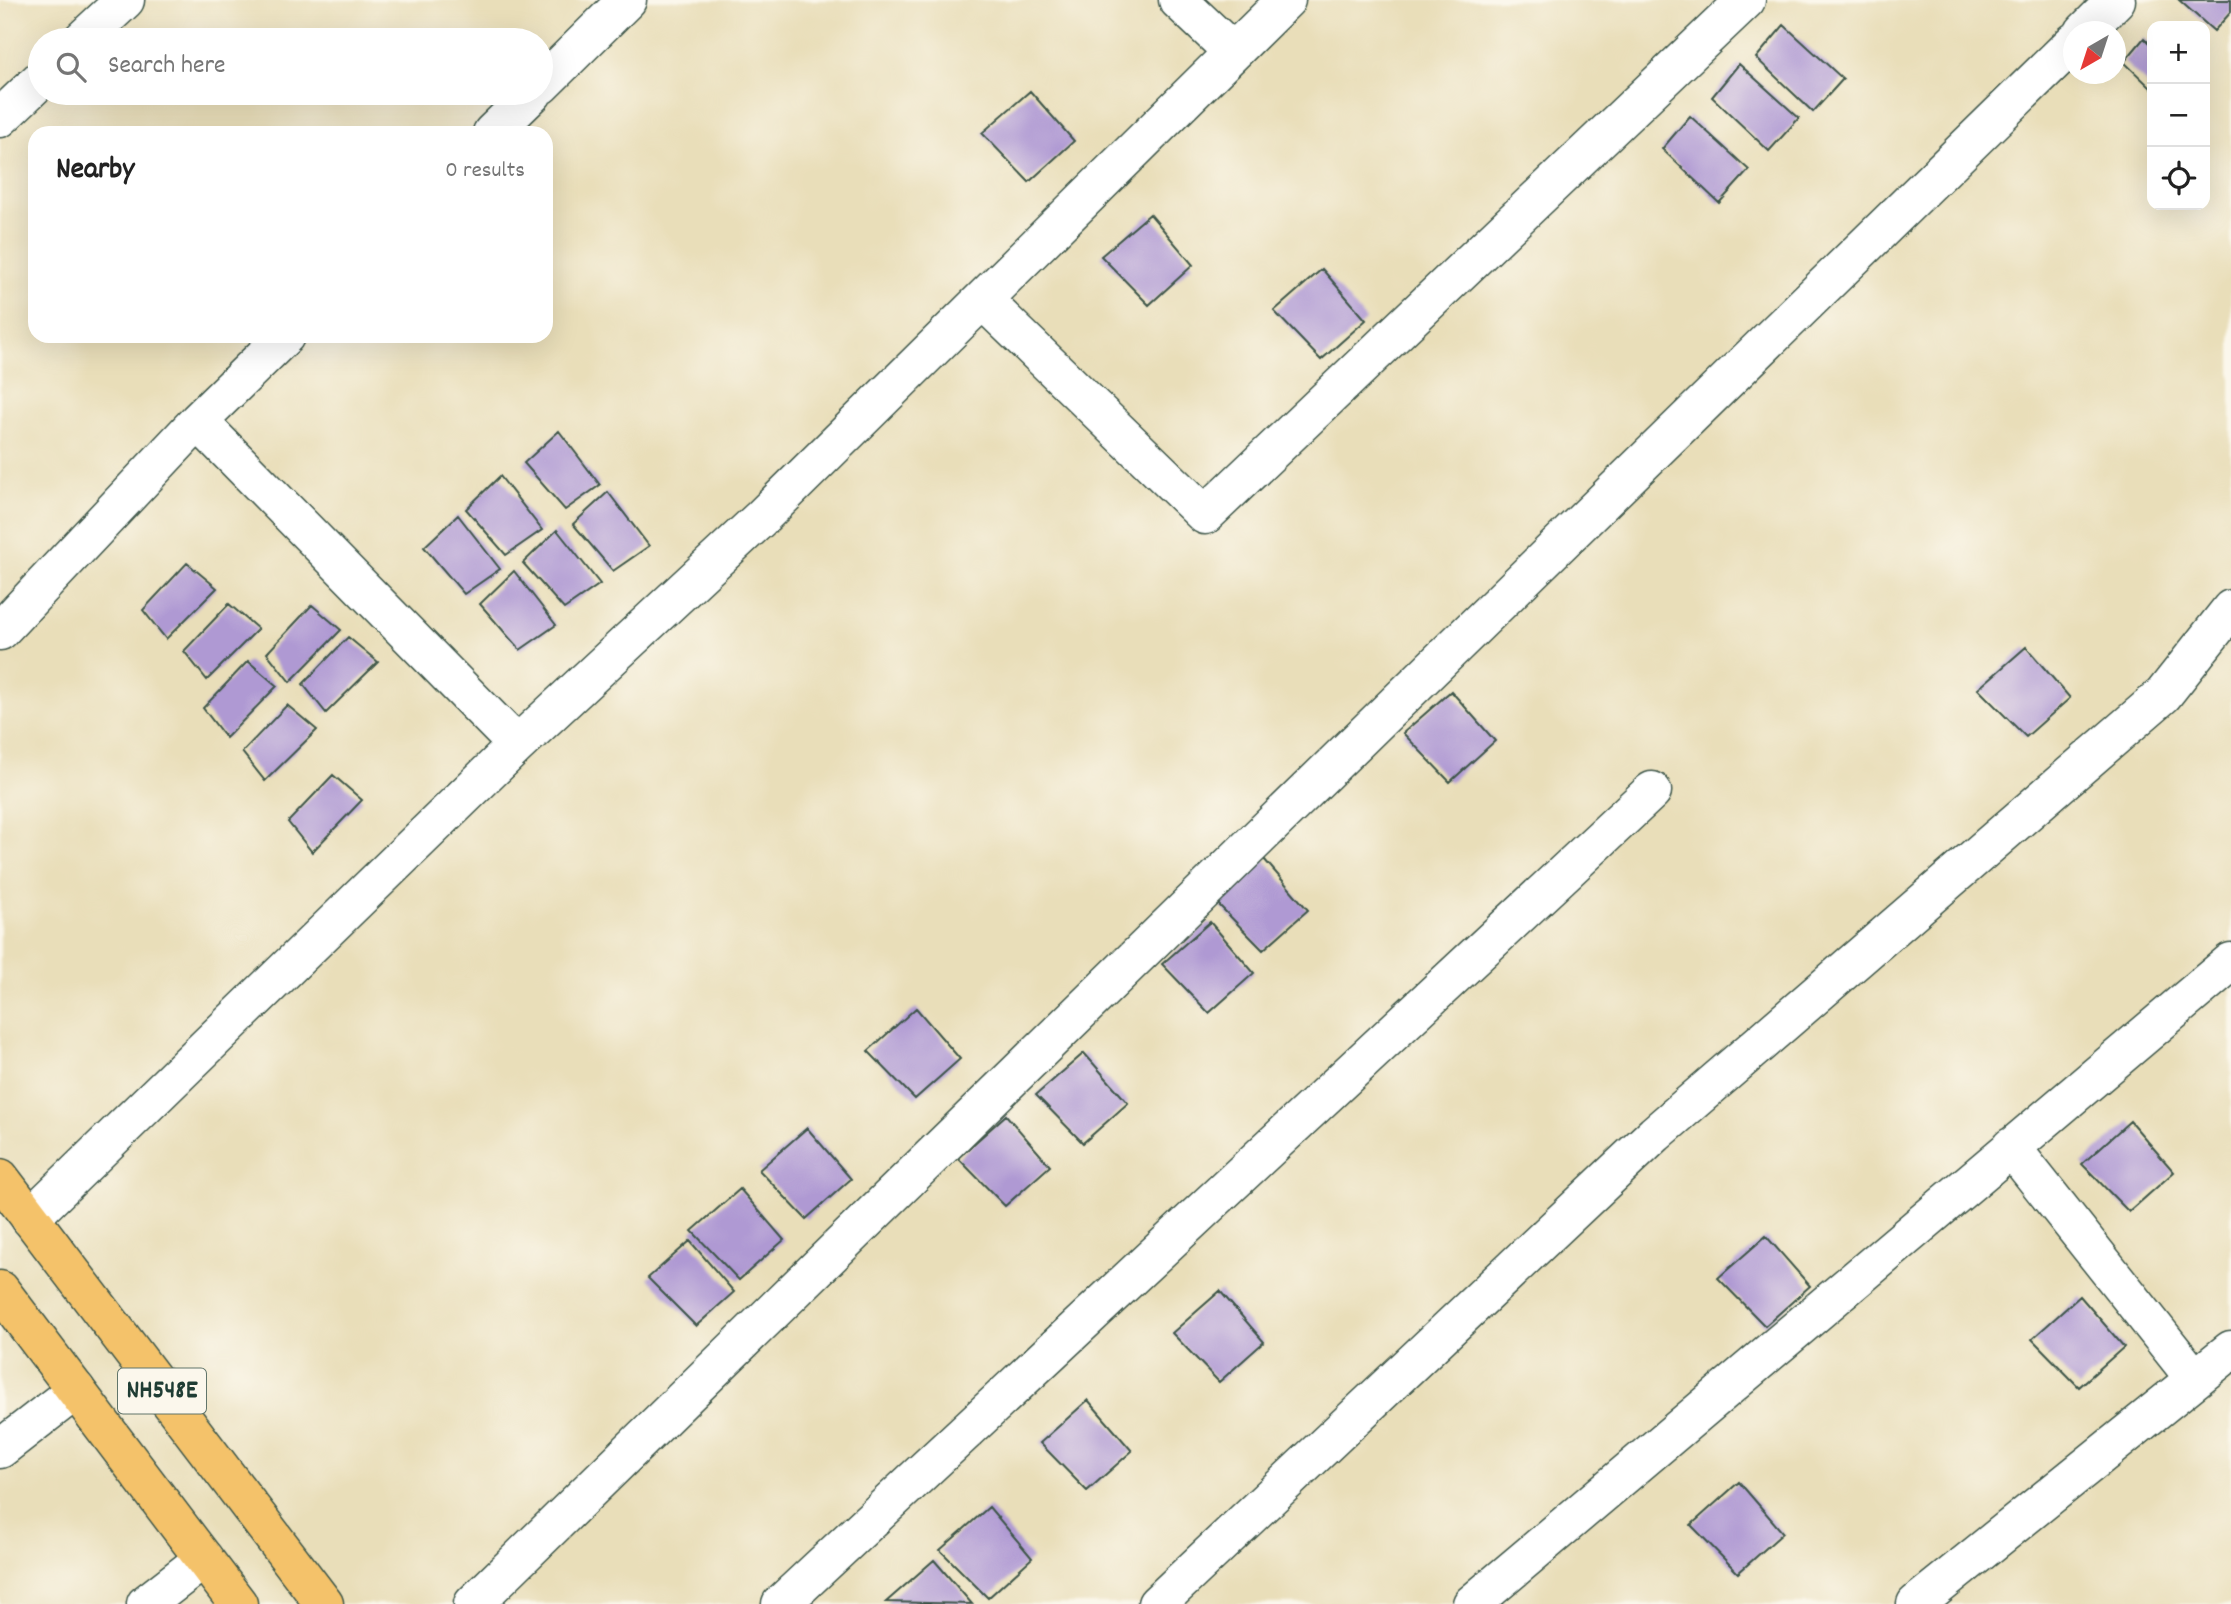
<!DOCTYPE html>
<meta charset="utf-8">
<style>
body{margin:0;font-family:Dekko,sans-serif;background:#f6f6f6;color:#222}
.controls{position:absolute;right:21px;top:21px;display:grid;overflow:hidden;border-radius:14px;box-shadow:0 7px 28px #0002}
.controls button{width:63px;height:63px;display:grid;place-items:center;padding:0;border:0;border-bottom:2px solid #e0e0e0;background:#fff;color:#222;font:35px sans-serif}
.compass{position:absolute;left:2063px;top:21px;width:63px;height:63px;border-radius:50%;background:#fff;box-shadow:0 7px 28px #0002;rotate:219deg}
.list{margin:0;padding:0;list-style:none}
h2{display:flex;justify-content:space-between;align-items:center;height:91px;margin:0;padding:0 28px;font-size:30px}
h2 small{font-size:23px;font-weight:400;color:#767676}
.icon{flex:none;width:38px;height:38px;fill:none;stroke:currentColor;stroke-width:2;stroke-linecap:round;stroke-linejoin:round}
.map{position:relative;flex:none;width:2231px;height:1604px;overflow:hidden}
.search{position:absolute;background:#fff;box-shadow:0 7px 28px #0002;left:28px;top:28px;width:525px;height:77px;display:flex;align-items:center;gap:18px;box-sizing:border-box;padding:0 24px;border-radius:38px;color:#767676;font-size:26px}
.panel{position:absolute;background:#fff;box-shadow:0 7px 28px #0002;left:28px;top:126px;width:525px;height:217px;border-radius:21px}
.map>svg:first-child{display:block}
.building{fill:#af99d3}
.lines{fill:none;stroke-linecap:round;stroke-linejoin:round}
.street-casing{stroke:#3d5548;stroke-width:41}
.highway-casing{stroke:#3d5548;stroke-width:41}
.street{stroke:#fff;stroke-width:38}
.highway{stroke:#f4c26a;stroke-width:38}
.labels{text-anchor:middle;dominant-baseline:central;stroke-width:6;stroke-linejoin:round;paint-order:stroke}
.shield{fill:#fbf7ec;stroke:#61756b;stroke-width:2}
.shield-label{font-size:26px;font-weight:bold;fill:#1f3d34}
</style>
<div class="map">
<svg width="2231" height="1604" viewBox="0 0 2231 1604">
<rect width="100%" height="100%" fill="#fbf7ec"/>
<filter id="ink" filterUnits="userSpaceOnUse"><feTurbulence type="fractalNoise" baseFrequency=".0143" numOctaves="2"/><feDisplacementMap in="SourceGraphic" scale="14" xChannelSelector="R" yChannelSelector="G"/><feConvolveMatrix kernelMatrix="1 2 1 2 8 2 1 2 1" color-interpolation-filters="sRGB"/></filter>
<filter id="wash" filterUnits="userSpaceOnUse"><feTurbulence type="fractalNoise" baseFrequency=".00686" numOctaves="4" result="noise"/><feDisplacementMap in="SourceGraphic" scale="28" xChannelSelector="R" yChannelSelector="G"/><feGaussianBlur stdDeviation="1.57" result="paint"/><feColorMatrix in="noise" values="0 0 0 0 0 0 0 0 0 0 0 0 0 0 0 0 0 1.4 0 .05"/><feComposite in="paint" operator="in"/></filter>
<g filter="url(#wash)">
<rect width="100%" height="100%" fill="#e9deb9"/>
<g id="blocks">
<path class="building" d="M2179,0H2231V12L2214,31Z
M1784,25L1843,79L1813,112L1756,58Z
M2144,38L2152,46V89L2124,62Z
M1739,64L1799,118L1769,151L1712,97Z
M1030,91L1074,141L1029,182L982,133Z
M1690,116L1749,170L1719,203L1662,149Z
M1150,214L1193,265L1149,305L1101,256Z
M1322,269L1366,320L1321,360L1274,311Z
M559,431L600,485L565,510L524,463Z
M500,476L542,530L506,555L466,509Z
M608,492L649,546L613,571L573,524Z
M458,515L500,569L464,594L424,547Z
M557,530L600,584L564,609L523,563Z
M187,563L217,588L166,639L143,610Z
M514,571L556,625L520,650L480,604Z
M229,604L258,629L207,680L184,651Z
M312,605L341,630L290,682L267,653Z
M348,637L378,662L326,713L303,684Z
M2026,647L2070,698L2026,737L1978,689Z
M248,661L277,686L226,738L203,708Z
M1451,691L1495,741L1450,782L1403,733Z
M287,705L317,730L265,781L242,752Z
M333,775L362,800L312,852L288,822Z
M1264,859L1308,910L1263,950L1216,902Z
M1210,922L1254,973L1209,1013L1162,964Z
M916,1008L960,1059L915,1099L868,1051Z
M1084,1053L1128,1103L1083,1143L1036,1095Z
M1006,1115L1050,1166L1005,1206L958,1158Z
M2130,1121L2174,1172L2129,1212L2082,1164Z
M807,1128L851,1179L806,1219L759,1170Z
M740,1189L784,1240L739,1280L692,1231Z
M1766,1236L1810,1286L1765,1326L1718,1278Z
M690,1241L734,1292L696,1326L648,1278Z
M1220,1291L1264,1342L1219,1382L1172,1333Z
M2080,1296L2124,1347L2079,1387L2032,1339Z
M1088,1400L1132,1451L1087,1491L1040,1443Z
M1739,1482L1783,1533L1738,1573L1691,1525Z
M989,1507L1032,1558L988,1598L940,1550Z
M934,1560L972,1604L886,1602Z"/>
</g>
</g>
<g filter="url(#ink)">
<use href="#blocks" fill-opacity="0" stroke="#3d5548" stroke-width="2"/>
<g class="lines">
<defs>
<path id="street" d="M1178,0L1233,52
M2084,32L2116,0
M82,40L125,0
M541,85L627,0
M0,118L40,80
M492,133L533,93
M983,300L1205,515L1746,0
M198,421L517,745
M0,631L198,421L285,336
M2011,1147L2195,1379
M30,1218L517,745L760,519L1286,0
M0,1449L76,1390
M146,1604L204,1559
M473,1604L2074,42
M781,1604L1652,791
M1157,1604L1655,1134L2163,695L2231,609
M1472,1604L2231,962
M1916,1604L2231,1350"/>
<path id="highway" d="M0,1178L324,1604
M0,1290L238,1604"/>
</defs>
<use href="#street" class="street-casing"/>
<use href="#highway" class="highway-casing"/>
<use href="#street" class="street"/>
<use href="#highway" class="highway"/>
</g>
</g>
<g class="labels">
<rect class="shield" x="118" y="1368.5" width="88" height="45" rx="5"/>
<g class="shield-label">
<text x="162" y="1391">NH548E</text>
</g>
</g>
</svg>
<div class="controls">
<button>+</button>
<button>−</button>
<button><svg class="icon" aria-label="locate" viewBox="0 0 24 24"><circle cx="12" cy="12" r="6"/><path d="M12 2v4M12 18v4M2 12h4M18 12h4"/></svg></button>
</div>
<svg class="compass" viewBox="-18 -18 36 36"><path d="M0-13l5 13h-10z" fill="#e53935"/><path d="M0 13l5-13h-10z" fill="#767676"/></svg>
<div class="search"><svg class="icon" aria-label="search" viewBox="0 0 24 24"><circle cx="10" cy="10" r="6"/><path d="M15 15l6 6"/></svg>Search here</div>
<section class="panel">
<h2>Nearby<small>0 results</small></h2>
<ul class="list">
</ul>
</section>
</div>
